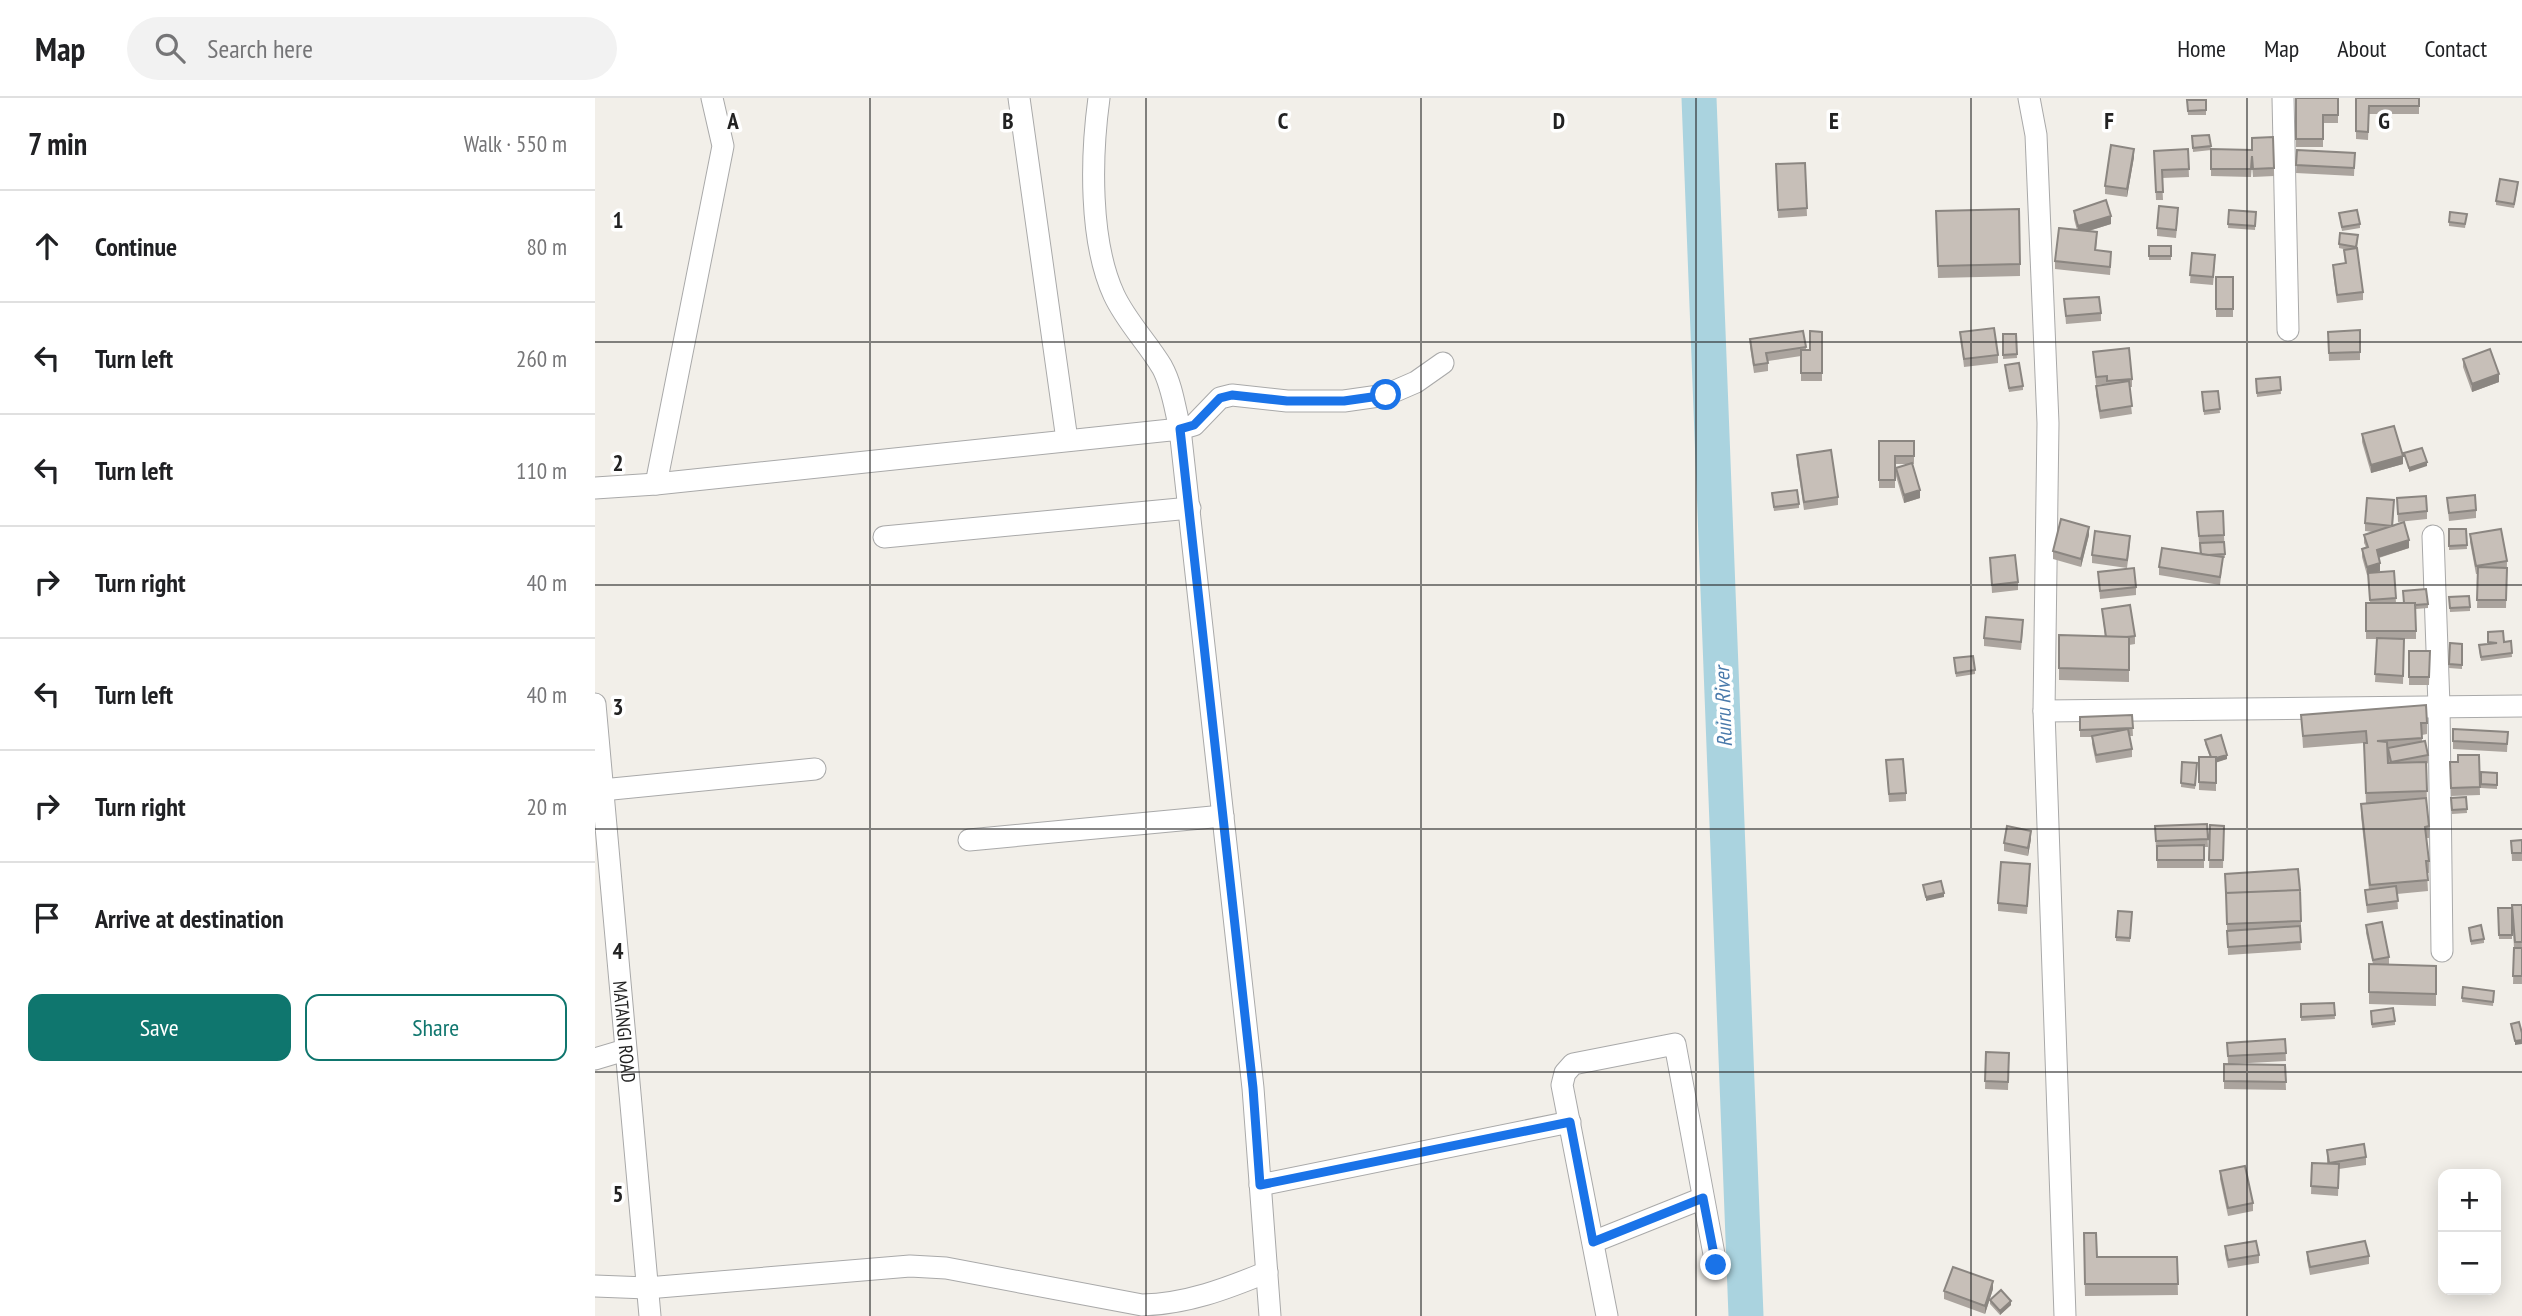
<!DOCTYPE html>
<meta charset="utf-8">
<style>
body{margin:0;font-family:"PT Sans Narrow",sans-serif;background:#f2f2f2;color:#202124}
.controls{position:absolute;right:21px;bottom:21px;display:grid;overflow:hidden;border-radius:14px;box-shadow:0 4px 18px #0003}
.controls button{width:63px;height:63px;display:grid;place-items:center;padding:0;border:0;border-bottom:2px solid #e0e0e0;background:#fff;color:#202124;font:35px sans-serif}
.stop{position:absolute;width:21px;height:21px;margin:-16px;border:5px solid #1a73e8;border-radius:50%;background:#fff}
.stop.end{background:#1a73e8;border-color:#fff;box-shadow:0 2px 7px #0008}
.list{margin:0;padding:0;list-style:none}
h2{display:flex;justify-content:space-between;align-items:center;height:91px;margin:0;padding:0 28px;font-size:30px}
h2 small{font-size:23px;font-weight:400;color:#757577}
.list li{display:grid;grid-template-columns:46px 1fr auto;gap:21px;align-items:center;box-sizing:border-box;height:112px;padding:0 28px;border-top:2px solid #e0e0e0}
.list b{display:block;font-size:26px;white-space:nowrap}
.list em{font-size:23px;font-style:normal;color:#757577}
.actions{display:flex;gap:14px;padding:21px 28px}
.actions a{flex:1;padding:16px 0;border:2px solid #0f766e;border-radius:14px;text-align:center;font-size:24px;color:#0f766e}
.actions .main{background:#0f766e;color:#fff}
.icon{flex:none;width:38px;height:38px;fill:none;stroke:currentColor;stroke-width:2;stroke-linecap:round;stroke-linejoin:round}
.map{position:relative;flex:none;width:1927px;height:1218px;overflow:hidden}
header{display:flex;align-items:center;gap:42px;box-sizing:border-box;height:98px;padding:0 35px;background:#fff;border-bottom:2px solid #e0e0e0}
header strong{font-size:33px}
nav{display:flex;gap:38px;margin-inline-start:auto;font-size:24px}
.search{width:490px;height:63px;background:#f2f2f2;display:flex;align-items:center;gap:18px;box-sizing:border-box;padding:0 24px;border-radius:38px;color:#757577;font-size:26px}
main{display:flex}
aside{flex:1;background:#fff}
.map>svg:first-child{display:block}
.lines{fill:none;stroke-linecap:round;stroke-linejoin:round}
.river{stroke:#aad3df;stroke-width:35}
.minor-casing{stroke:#a9a9a9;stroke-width:23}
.minor{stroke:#fff;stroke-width:21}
.wall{fill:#aba49e}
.shaded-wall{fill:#8b8681}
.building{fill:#c7bfb8;stroke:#8b8681;stroke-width:2}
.route{stroke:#1a73e8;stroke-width:9}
.grid{fill:none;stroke:#222;stroke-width:2;stroke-opacity:0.55}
.labels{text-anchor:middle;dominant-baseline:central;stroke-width:7;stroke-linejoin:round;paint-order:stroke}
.street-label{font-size:19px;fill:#222;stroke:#fff}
.water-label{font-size:21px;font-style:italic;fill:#4a7aab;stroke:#fff}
.grid-label{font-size:23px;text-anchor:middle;font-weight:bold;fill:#222;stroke:#fff;stroke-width:7;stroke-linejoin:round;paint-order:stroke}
</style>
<header>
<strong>Map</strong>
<div class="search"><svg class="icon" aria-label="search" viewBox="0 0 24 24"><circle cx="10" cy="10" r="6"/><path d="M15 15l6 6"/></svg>Search here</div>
<nav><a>Home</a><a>Map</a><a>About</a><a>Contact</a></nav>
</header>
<main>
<aside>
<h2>7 min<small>Walk · 550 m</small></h2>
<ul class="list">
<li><svg class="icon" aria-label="ahead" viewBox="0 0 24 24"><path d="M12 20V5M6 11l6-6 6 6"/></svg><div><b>Continue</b></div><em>80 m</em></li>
<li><svg class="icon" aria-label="left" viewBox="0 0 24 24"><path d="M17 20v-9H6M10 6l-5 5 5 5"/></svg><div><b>Turn left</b></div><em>260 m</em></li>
<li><svg class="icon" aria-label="left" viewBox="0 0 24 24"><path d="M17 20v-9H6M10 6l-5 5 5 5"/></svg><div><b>Turn left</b></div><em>110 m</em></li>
<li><svg class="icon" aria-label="right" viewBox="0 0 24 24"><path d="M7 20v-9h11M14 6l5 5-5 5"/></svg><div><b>Turn right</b></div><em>40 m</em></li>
<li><svg class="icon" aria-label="left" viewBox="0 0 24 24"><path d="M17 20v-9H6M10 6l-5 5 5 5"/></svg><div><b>Turn left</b></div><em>40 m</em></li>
<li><svg class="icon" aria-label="right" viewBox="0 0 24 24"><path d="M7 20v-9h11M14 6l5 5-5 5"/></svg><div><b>Turn right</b></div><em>20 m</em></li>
<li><svg class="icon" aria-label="arrive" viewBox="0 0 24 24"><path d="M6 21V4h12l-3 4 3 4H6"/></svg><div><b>Arrive at destination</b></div></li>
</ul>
<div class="actions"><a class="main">Save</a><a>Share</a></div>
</aside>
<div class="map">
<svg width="1927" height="1218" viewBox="0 0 1927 1218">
<rect width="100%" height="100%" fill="#f2efe9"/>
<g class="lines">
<path class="river" d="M1104,0L1151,1218"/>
<defs>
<g id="minor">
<path d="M424,0L472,342"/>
<path d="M504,0C496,58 494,143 519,197C531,223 552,244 567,269C577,287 580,311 585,331L599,327L625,300L637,297L692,303H749L791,297L821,284L848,265"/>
<path d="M1434,0L1441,37L1453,325L1449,613L1470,1218"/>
<path d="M1688,0L1693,232"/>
<path d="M61,386L128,48L117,0"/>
<path d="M0,390L61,386L585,331L658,990L675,1218"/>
<path d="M1838,438L1844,608L1847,853"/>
<path d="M289,439L595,410"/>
<path id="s1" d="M0,606L55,1218"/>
<path d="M1449,613L1927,608"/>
<path d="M7,692L220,671"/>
<path d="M374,742L628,718"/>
<path d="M0,961L30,952"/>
<path d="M665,1087L975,1024"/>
<path d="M998,1144L1108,1100"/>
<path d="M0,1188L52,1190L315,1168L351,1170L547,1207C591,1206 631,1191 672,1174"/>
<path d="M1012,1218L967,987L970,975L978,966L1080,946L1121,1167"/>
</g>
</defs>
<use href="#minor" class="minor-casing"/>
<use href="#minor" class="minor"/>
</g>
<path class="wall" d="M1701,0H1743V25H1728V49H1701Z
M1761,0H1824V16H1774L1773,42L1761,41Z
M1592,2L1611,12V17H1593Z
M1614,37L1616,52L1598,54L1597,38Z
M1678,39L1679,78L1658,79L1657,66L1656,79L1616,78V51L1657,52Z
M1593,51L1594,79L1567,80L1568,102H1561L1559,53Z
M1702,52L1760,55L1759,78L1701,75Z
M1539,59L1532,99L1510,96V88Z
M1210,65L1212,118L1183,120L1181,66Z
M1923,88L1919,110L1901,107V103Z
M1634,112L1661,114L1660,132L1633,130Z
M1341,113L1425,166V178L1343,180Z
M1479,113L1516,126L1494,133L1502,142L1501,152L1516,162L1515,177L1460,171V163L1482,132L1479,121Z
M1744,115L1765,126V130L1747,133Z
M1872,116L1870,130L1854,128V124Z
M1583,118L1581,140L1562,138V130Z
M1763,141L1762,150L1768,194V202L1742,205L1738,175V167L1750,165L1749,152H1753L1744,150V146Z
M1554,148H1576V162H1554Z
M1597,155L1620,164L1618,187L1595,185Z
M1621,179H1638V219H1621Z
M1469,201L1506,215V223L1471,226Z
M1765,232V262L1734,263L1733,234Z
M1227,234V283H1206V258L1173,263V273L1159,275L1155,249V241L1211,249V252H1215Z
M1365,234L1403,257V265L1369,269Z
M1408,236H1421L1422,260L1408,261Z
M1498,254L1537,281V289H1534L1537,316L1505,321L1501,296V288L1512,286L1501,287Z
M1868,261L1904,284L1877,294L1868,269Z
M1410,267L1428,288V292L1414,294Z
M1685,279L1686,296L1662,299L1661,281Z
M1623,293L1625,315L1609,317L1607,294Z
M1767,336L1808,366L1776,375L1767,344Z
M1284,343H1319V366H1317L1325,400L1309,405L1301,378V370L1315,366H1300V390H1284Z
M1202,357L1243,399V407L1209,412L1202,365Z
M1177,399L1204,406V410L1179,413Z
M1802,400L1832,413V421L1803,424Z
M1852,400L1881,412V420L1854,423Z
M1799,410L1798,428L1814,450L1784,460L1785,473L1780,475L1799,473L1801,505L1833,506V510L1821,511V541H1804H1809L1808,586L1780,584L1782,541H1771V505H1775L1773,477H1772L1767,459V451L1771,449L1769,445V437L1778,434L1770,433V425Z
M1602,422L1629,437L1630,460H1628L1625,487L1564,477V469L1605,456Z
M1854,431H1871L1872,451L1854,452Z
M1875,436L1912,463L1911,510H1882L1883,476H1881L1875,444Z
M1494,437L1486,469L1458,461V453Z
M1535,446L1532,470L1497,465V457Z
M1395,460L1423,484V492L1397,495Z
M1503,474L1541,489V497L1505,501Z
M1854,499L1875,509V513L1855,514Z
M1507,511L1540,538V546L1534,547V584L1464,582V537L1510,539Z
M1428,530L1426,552L1389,548V540Z
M1893,534L1909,544L1916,543L1917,559L1886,563L1884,551L1893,546Z
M1855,545L1867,546V571L1854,570Z
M1814,553H1835L1834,587H1814Z
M1359,560L1380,572V576L1361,579Z
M1537,617L1538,638H1535L1537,651V659L1501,665L1497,646V639H1485V619Z
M1706,617L1832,625V636L1827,637V644L1833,657V665L1831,666L1832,705L1834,728V740H1831L1834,763V775H1832L1833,793L1802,796L1803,811L1772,815L1770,792H1774L1766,718V706H1771L1769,645L1708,650Z
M1858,631L1913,634L1912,654L1858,651Z
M1610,642L1632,661L1621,664V693L1604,692V659H1615L1610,646Z
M1884,657L1885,697L1856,698L1855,664H1863Z
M1291,662L1311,695V703L1294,704Z
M1587,664L1602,665L1600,691L1586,689Z
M1902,675V691L1886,690V686Z
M1871,699L1872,715L1857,716L1856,700Z
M1612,726L1613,749H1609V770H1562V751H1561L1560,728Z
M1615,727L1629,728L1628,770H1614Z
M1436,741L1433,758L1409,753V745Z
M1927,742V763H1917L1916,743Z
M1435,774L1432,816L1403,813V805Z
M1630,776L1706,823V835H1705L1706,852L1633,857Z
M1927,807V886H1918L1919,850L1917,815Z
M1903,810H1917V841H1904Z
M1537,814L1535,844L1521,843V839Z
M1771,827L1794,859V867L1841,868V908L1774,906V866H1778L1771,835Z
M1874,830L1889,841V845L1876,847Z
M1868,889L1899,893L1898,908L1867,904Z
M1739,905L1740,921L1706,923V906Z
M1776,917L1800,923V927L1777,930Z
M1690,941L1691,963L1636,966L1690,967L1691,992L1629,991V966H1633L1632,945Z
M1391,954L1414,955L1413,992L1390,991Z
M1732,1052L1771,1059V1067L1744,1071L1743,1098L1716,1096L1717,1065L1732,1066Z
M1625,1073L1658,1105V1113L1633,1118L1625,1081Z
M1489,1135L1502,1159H1582L1583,1197L1490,1198Z
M1630,1148L1664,1157V1165L1633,1170L1630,1156Z
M1712,1154L1774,1158V1166L1715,1177L1712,1162Z
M1398,1191L1390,1216L1349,1201V1193Z
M1395,1202L1416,1207L1405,1217L1395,1206Z"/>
<path class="shaded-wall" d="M1539,51V59L1532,99V91Z
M1516,118V126L1483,136V128Z
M1904,276V284L1877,294V286Z
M1808,358V366L1776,375V367Z
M1832,364V368L1814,374V370Z
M1325,392V400L1309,405V397Z
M1494,429V437L1486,469V461Z
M1814,442V450L1782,460V452Z
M1785,465V473L1772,477V469Z
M1632,657V661L1617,666V662Z
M1436,733V741L1433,758V750Z
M1349,795V799L1331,803V799Z
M1927,942V946L1920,947V943Z
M1398,1183V1191L1390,1216V1208Z
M1416,1203V1207L1405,1217V1213Z"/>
<path class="building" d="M1701,0H1743V17H1728V41H1701Z
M1761,0H1824V8H1774L1773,34L1761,33Z
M1592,2H1611V12L1593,13Z
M1614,37L1616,48L1598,50L1597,38Z
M1678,39L1679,70L1658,71L1657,58L1656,71H1616V51L1657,52V40Z
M1516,47L1539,51L1532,91L1510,88Z
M1593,51L1594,71L1567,72L1568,94H1561L1559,53Z
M1702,52L1760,55L1759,70L1701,67Z
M1210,65L1212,110L1183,112L1181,66Z
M1905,81L1923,84L1919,106L1901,103Z
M1511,102L1516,118L1483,128L1479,113Z
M1564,108L1583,110L1581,132L1562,130Z
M1424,111L1425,166L1343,168L1341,113Z
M1634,112L1661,114L1660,128L1633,126Z
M1762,112L1765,126L1747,129L1744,115Z
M1855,114L1872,116L1870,126L1854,124Z
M1464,130L1502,134L1500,152L1516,154L1515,169L1460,163Z
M1745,135L1763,137L1761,149L1744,146Z
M1554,148H1576V158H1554Z
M1762,150L1768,194L1742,197L1738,167L1751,165L1749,152Z
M1597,155L1620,157L1618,179L1595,177Z
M1621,179H1638V211H1621Z
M1504,199L1506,215L1471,218L1469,201Z
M1399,230L1403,257L1369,261L1365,234Z
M1765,232V254L1734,255L1733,234Z
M1208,233L1211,249L1171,255L1173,265L1159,267L1155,241Z
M1215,233L1227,234V275H1206V252H1215Z
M1408,236H1421L1422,256L1408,257Z
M1534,250L1537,281L1512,283V278L1501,279L1498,254Z
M1895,251L1904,276L1877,286L1868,261Z
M1424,265L1428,288L1414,290L1410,267Z
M1685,279L1686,292L1662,295L1661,281Z
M1534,283L1537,308L1505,313L1501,288Z
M1623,293L1625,311L1609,313L1607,294Z
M1799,328L1808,358L1776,367L1767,336Z
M1284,343H1319V358H1300V382H1284Z
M1827,350L1832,364L1814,370L1809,355Z
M1236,352L1243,399L1209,404L1202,357Z
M1317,365L1325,392L1309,397L1301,370Z
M1202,392L1204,406L1179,409L1177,395Z
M1880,397L1881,412L1854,415L1852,400Z
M1831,398L1832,413L1803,416L1802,400Z
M1772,400L1799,402L1797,428L1770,425Z
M1628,413L1629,437L1604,438L1602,414Z
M1466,421L1494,429L1486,461L1458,453Z
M1809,424L1814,442L1782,452L1785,465L1772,469L1767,451L1773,449L1769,437Z
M1854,431H1871L1872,447L1854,448Z
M1906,431L1912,463L1881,468L1875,436Z
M1500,433L1535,438L1532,462L1497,457Z
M1629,444L1630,456L1613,457L1606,456L1605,445Z
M1567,450L1628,459L1625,479L1564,469Z
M1420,457L1423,484L1397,487L1395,460Z
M1883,469L1912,470L1911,502H1882Z
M1539,470L1541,489L1505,493L1503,474Z
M1799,473L1801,500L1775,502L1773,475Z
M1831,491L1833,506L1820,507V505H1809L1808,493Z
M1874,498L1875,509L1855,510L1854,499Z
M1771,505H1820L1821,533H1771Z
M1535,507L1540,538L1532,539H1511L1507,511Z
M1391,519L1428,522L1426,544L1389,540Z
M1908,533L1909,544L1916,543L1917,555L1886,559L1884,547L1902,545L1893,544V534Z
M1464,537L1534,539V572L1464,570Z
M1782,540L1809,541L1808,578L1780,576Z
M1855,545L1867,546V567L1854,566Z
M1814,553H1835L1834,579H1814Z
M1378,558L1380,572L1361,575L1359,560Z
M1831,607L1832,625H1826L1827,640L1782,643L1792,644L1793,665L1831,664L1832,693L1771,695L1769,645H1772L1771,633L1708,638L1706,617Z
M1537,617L1538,630L1485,632V619Z
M1533,631L1537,651L1501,657L1497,638Z
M1858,631L1913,634L1912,646L1858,643Z
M1626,637L1632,657L1621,660V659H1616L1610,642Z
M1830,643L1833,657L1796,664L1793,650Z
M1863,657H1884L1885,689L1856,690L1855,664H1863Z
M1604,659H1621V685L1604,684Z
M1308,661L1311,695L1294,696L1291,662Z
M1587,664L1602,665L1600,687L1586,685Z
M1886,674L1902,675V687L1886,686Z
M1871,699L1872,711L1857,712L1856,700Z
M1831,700L1834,728L1830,729L1834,763H1831L1833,782L1775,787L1766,706Z
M1612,726L1613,741L1561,743L1560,728Z
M1615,727L1629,728L1628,762H1614Z
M1412,728L1436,733L1433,750L1409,745Z
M1927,742V755H1917L1916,743Z
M1609,747V762H1562V748Z
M1406,764L1435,766L1432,808L1403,805Z
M1703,771L1705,792L1631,795L1630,776Z
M1346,783L1349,795L1331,799L1328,787Z
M1801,788L1803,803L1772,807L1770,792Z
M1705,792L1706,823L1632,826L1631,795Z
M1917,807H1927V844H1920Z
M1903,810H1917V837H1904Z
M1523,813L1537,814L1535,840L1521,839Z
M1787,824L1794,859L1778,862L1771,827Z
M1886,827L1889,841L1876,843L1874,830Z
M1705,828L1706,844L1633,849L1632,833Z
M1919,850H1927V878H1918Z
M1774,866L1841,868V896L1774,894Z
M1868,889L1899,893L1898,904L1867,900Z
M1739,905L1740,917L1706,919V906Z
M1798,910L1800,923L1777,926L1776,913Z
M1924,924L1927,935V942L1920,943L1916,926Z
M1690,941L1691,955L1633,958L1632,945Z
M1391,954L1414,955L1413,984L1390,983Z
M1629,966L1690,967L1691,984L1629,983Z
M1769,1046L1771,1059L1734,1065L1732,1052Z
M1717,1065L1744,1066L1743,1090L1716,1088Z
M1650,1068L1658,1105L1633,1110L1625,1073Z
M1489,1135H1501L1502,1159H1582L1583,1186H1490Z
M1661,1143L1664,1157L1633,1162L1630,1148Z
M1770,1143L1774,1158L1715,1169L1712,1154Z
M1358,1169L1398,1183L1390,1208L1349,1193Z
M1406,1192L1416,1203L1405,1213L1395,1202Z"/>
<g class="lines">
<path class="route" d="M791,297L749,303H692L637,297L625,300L599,327L585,331L658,990L665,1087L975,1024L998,1144L1108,1100L1121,1167"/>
</g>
<path class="grid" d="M275,0V1218M551,0V1218M826,0V1218M1101,0V1218M1376,0V1218M1652,0V1218M0,244H1927M0,487H1927M0,731H1927M0,974H1927"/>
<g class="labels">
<g class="street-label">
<text stroke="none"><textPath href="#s1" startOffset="329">MATANGI ROAD</textPath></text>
</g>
<g class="water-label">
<text transform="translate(1128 609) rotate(-92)">Ruiru River</text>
</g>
</g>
<g class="grid-label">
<text x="138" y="31">A</text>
<text x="413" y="31">B</text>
<text x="688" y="31">C</text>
<text x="964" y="31">D</text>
<text x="1239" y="31">E</text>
<text x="1514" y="31">F</text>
<text x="1789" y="31">G</text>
<text x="23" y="130">1</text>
<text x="23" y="373">2</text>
<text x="23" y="617">3</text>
<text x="23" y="861">4</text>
<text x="23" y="1104">5</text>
</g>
</svg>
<div class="controls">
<button>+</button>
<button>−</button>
</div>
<div class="stop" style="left:791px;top:297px"></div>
<div class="stop end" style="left:1121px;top:1167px"></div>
</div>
</main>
